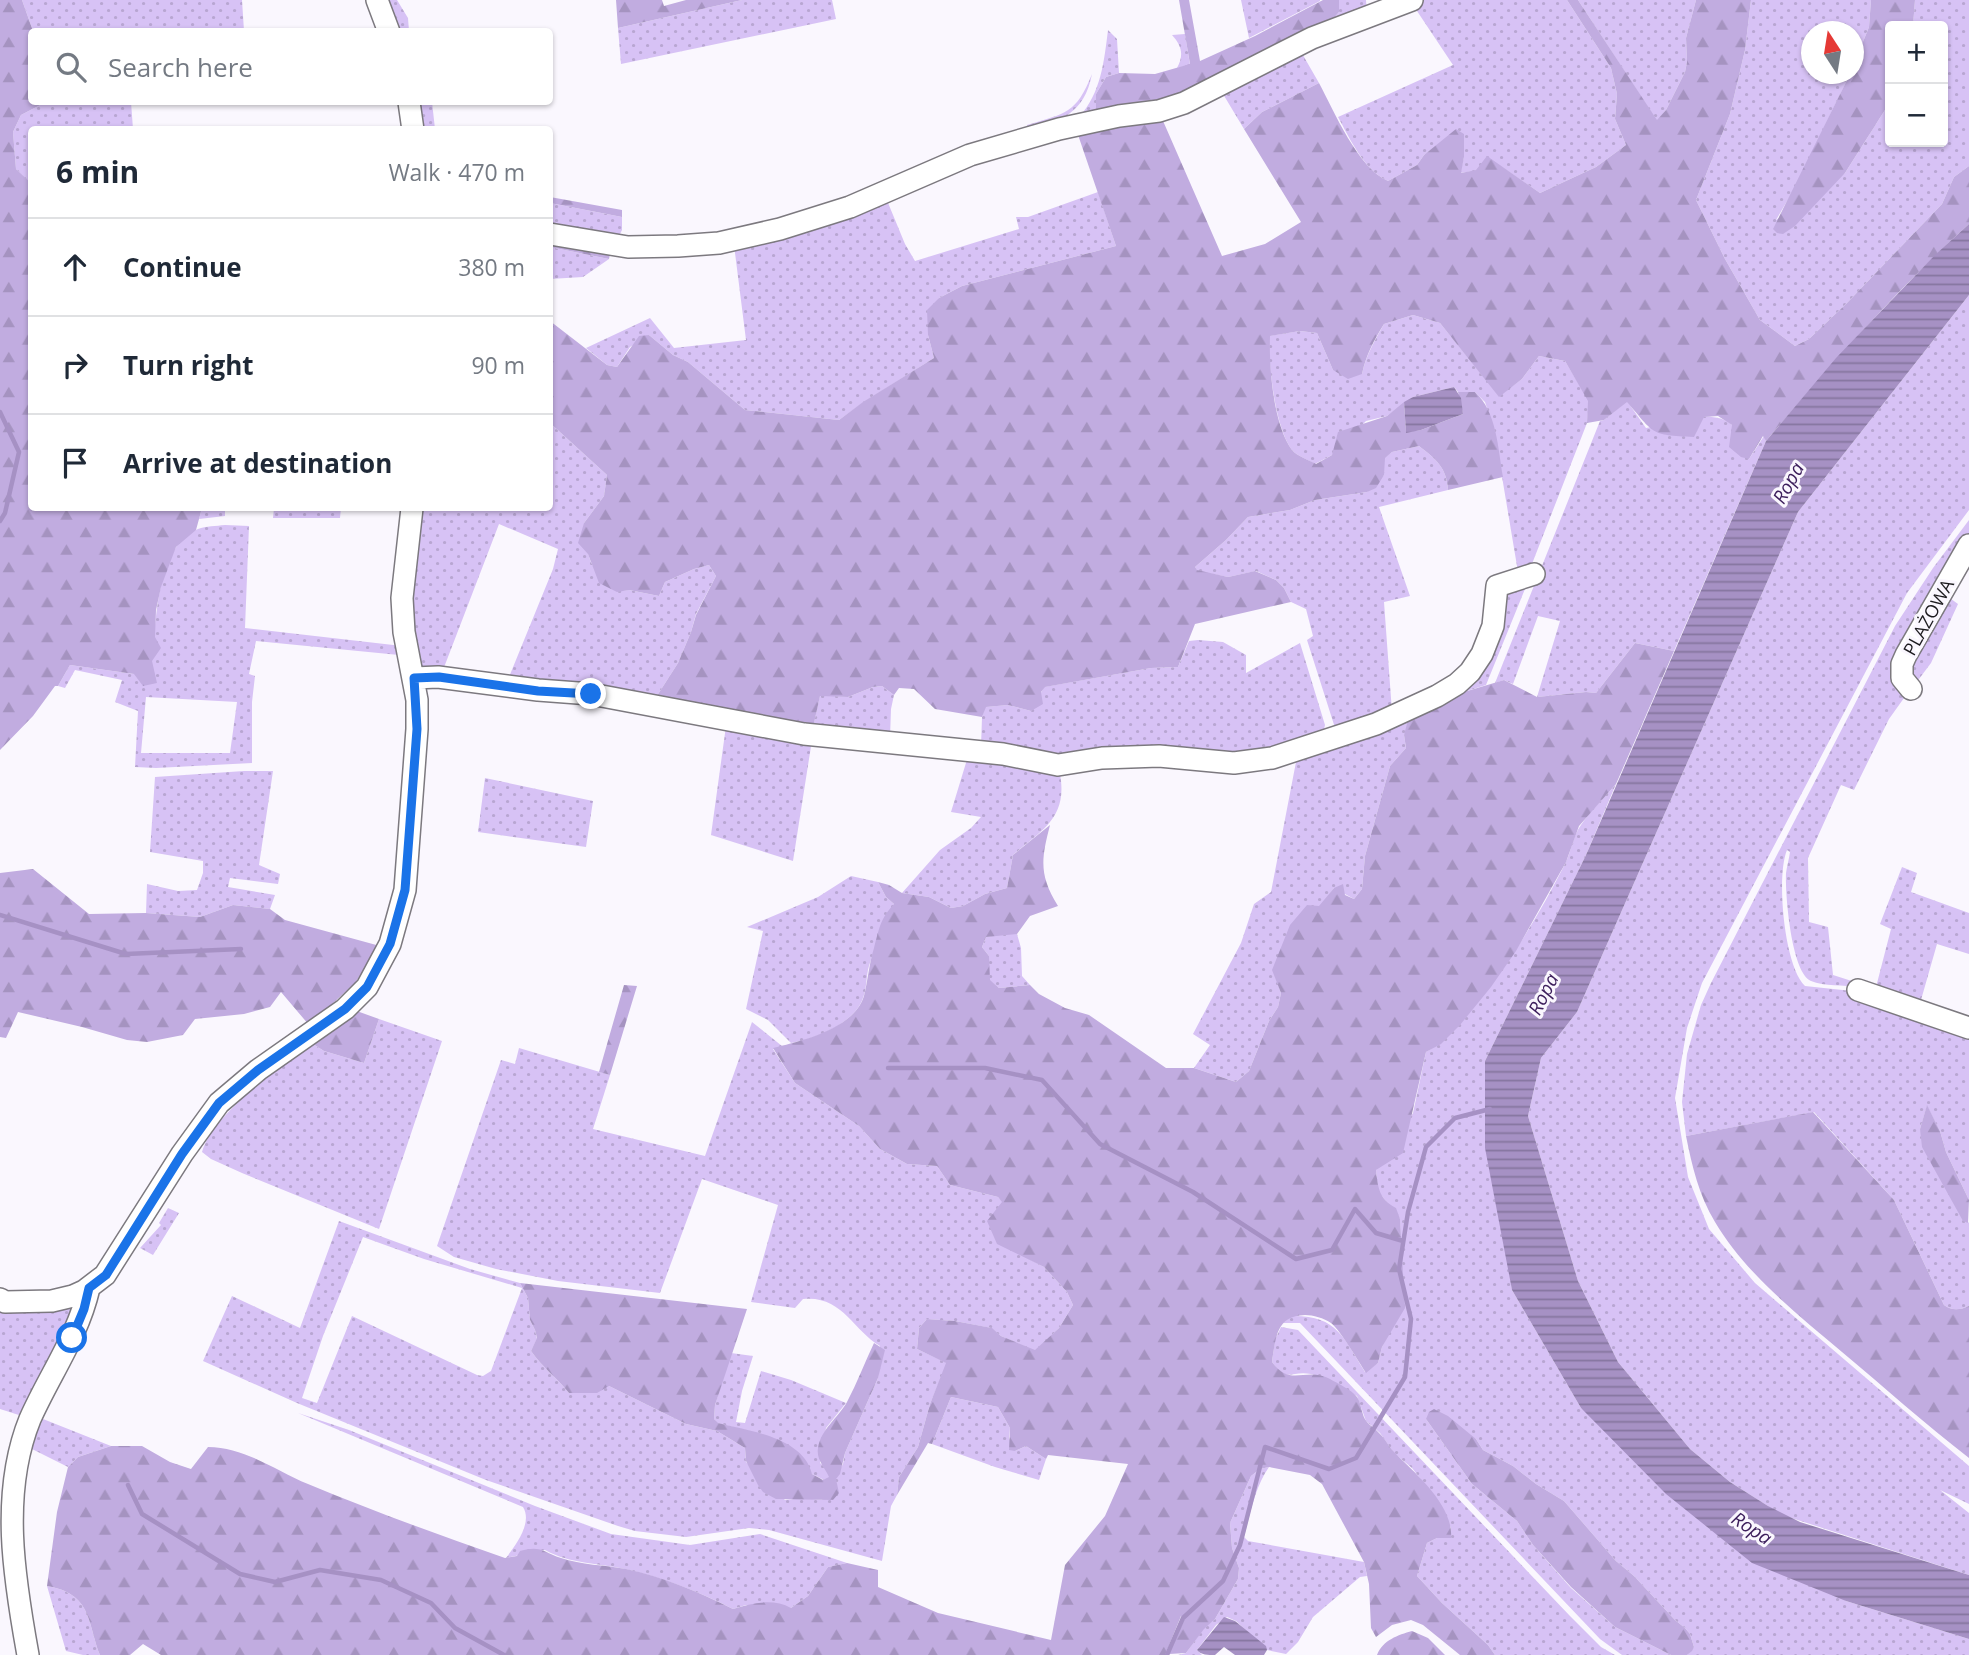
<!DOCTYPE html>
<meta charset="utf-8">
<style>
body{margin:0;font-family:"Open Sans",sans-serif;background:#f2f2f3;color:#1f2937}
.controls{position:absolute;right:21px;top:21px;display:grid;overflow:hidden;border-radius:7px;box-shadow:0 2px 5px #0004}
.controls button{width:63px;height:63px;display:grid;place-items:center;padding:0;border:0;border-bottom:2px solid #e0e1e3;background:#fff;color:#1f2937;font:35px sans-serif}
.compass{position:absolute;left:1801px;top:21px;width:63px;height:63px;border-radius:50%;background:#fff;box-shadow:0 2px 5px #0004;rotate:348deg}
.stop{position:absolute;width:21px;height:21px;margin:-16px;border:5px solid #1a73e8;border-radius:50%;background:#fff}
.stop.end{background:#1a73e8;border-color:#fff;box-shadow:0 2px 7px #0008}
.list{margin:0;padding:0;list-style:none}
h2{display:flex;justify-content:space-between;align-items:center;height:91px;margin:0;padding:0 28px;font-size:30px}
h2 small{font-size:23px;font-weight:400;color:#747a83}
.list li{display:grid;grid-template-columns:46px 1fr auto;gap:21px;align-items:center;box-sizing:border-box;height:98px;padding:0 28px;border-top:2px solid #e0e1e3}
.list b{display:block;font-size:26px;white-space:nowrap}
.list em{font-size:23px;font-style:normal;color:#747a83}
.icon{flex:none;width:38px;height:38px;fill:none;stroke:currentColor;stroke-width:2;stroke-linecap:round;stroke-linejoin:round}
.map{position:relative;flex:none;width:1969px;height:1655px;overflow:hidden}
.search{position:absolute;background:#fff;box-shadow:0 2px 5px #0004;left:28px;top:28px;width:525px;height:77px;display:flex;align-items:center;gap:18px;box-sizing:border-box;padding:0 24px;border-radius:7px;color:#747a83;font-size:26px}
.panel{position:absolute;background:#fff;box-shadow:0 2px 5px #0004;left:28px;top:126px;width:525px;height:385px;border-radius:7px}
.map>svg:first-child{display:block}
.grass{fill:url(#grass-dots);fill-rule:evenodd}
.forest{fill:url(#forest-firs)}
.water{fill:url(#water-rules)}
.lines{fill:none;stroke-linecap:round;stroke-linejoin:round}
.stream{stroke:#a691c4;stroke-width:4.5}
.minor-casing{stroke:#7c797f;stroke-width:24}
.minor{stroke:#fff;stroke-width:21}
.route{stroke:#1a73e8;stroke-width:9}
.labels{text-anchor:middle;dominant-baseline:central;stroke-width:6;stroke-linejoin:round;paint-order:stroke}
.street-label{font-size:18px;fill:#1c1b1e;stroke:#faf7fe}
.water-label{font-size:19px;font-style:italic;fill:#3e205d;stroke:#faf7fe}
</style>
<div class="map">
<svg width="1969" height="1655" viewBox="0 0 1969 1655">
<defs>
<pattern id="grass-dots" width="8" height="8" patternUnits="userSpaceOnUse" patternTransform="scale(1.75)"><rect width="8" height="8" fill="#d7c2f5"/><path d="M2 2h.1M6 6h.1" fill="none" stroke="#b8a6d2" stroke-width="1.8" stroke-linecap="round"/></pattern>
<pattern id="forest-firs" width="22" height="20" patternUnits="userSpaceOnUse" patternTransform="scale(1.75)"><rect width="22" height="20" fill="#c1ace0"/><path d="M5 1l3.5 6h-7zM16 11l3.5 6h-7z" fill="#a593c0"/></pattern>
<pattern id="water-rules" width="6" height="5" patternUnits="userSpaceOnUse" patternTransform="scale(1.75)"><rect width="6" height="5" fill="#a691c4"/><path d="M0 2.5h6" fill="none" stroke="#86769f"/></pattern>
</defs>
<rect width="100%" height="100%" fill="#faf7fe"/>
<path class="grass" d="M22,0H242L244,31H33Z
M386,0H397L408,18L409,31H396Z
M742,0H832L836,19L621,64L618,28Z
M1241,0H1320V1L1249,38Z
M1339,0H1366L1367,15L1328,25L1339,12Z
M1423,0H1567L1611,68L1617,94L1615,119L1626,145L1596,167L1540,193L1502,167L1460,173L1464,157L1439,144L1424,155L1417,165L1388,181C1364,170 1350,139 1338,117L1453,65L1413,5Z
M1578,0H1696L1686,38L1687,62L1685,72L1666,110L1657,121Z
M1751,0H1871L1869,27L1854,64V32H1812V74H1850L1793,191L1776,220L1845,173L1890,102V142H1943V26H1913L1915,0H1969V166L1954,177L1942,204L1846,304L1809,339L1795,346L1760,320L1725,259L1696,200L1730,114L1745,50Z
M1108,30L1117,39L1119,73L1106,77L1096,94V117H1079C1101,93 1104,62 1108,30Z
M1185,34L1190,65L1177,68C1184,55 1182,46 1172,35Z
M1300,50L1319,83L1262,112L1244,129L1220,89Z
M1092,74C1084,115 1061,119 1027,133V125C1066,113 1076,114 1092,74Z
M46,102H131L133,129L32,130L31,184L16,169L13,132L21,115Z
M419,102H432L435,129H425Z
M1098,192L1116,246L962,286L939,298L928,335L934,358L864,402L839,420L745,410L688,362L673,355L649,335L630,347L617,367L607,365L586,348L650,318L674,348L746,340L734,245L886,198L905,244L915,261L1019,229L1016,217H1028Z
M550,203L622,217V230L618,238L550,229Z
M550,247L609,259L583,277L550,279Z
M1969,295V510L1907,593L1702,983L1687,1028L1675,1098L1688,1177L1709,1229L1755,1283L1969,1466V1504L1940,1490L1969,1513V1575L1782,1515L1730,1482L1690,1449L1618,1362L1578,1281L1528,1116L1541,1058L1577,1012L1798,512Z
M1413,315L1440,323L1499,396L1522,379L1539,356L1565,361L1589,401L1587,423L1530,569L1518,572L1494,429L1485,402L1475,392H1458L1454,387L1413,397L1387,416L1366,421L1332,455L1315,464C1309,460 1297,456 1292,450C1274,425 1269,366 1269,336L1300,331L1317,333L1333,370L1362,374C1366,355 1375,340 1384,324Z
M1627,401L1646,428C1668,423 1714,407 1732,425C1740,433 1744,449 1749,459L1764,436L1766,441L1674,651L1635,643L1596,693L1586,692L1537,697L1560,621L1538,616L1513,684L1504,680L1495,683L1600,421L1604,420Z
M550,423L607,475L604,496L584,523C589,563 587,565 617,591L629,590L659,596L665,582L694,569L709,565L716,576L696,614L691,632L678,663L653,702L507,682L553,569L558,549L499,524L443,670L436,671L420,666L412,609L422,508H550Z
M1419,446C1436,459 1447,468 1448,490L1379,507L1410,596L1384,602L1392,712L1336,731L1307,640L1313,636L1306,609L1291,602L1284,588L1276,580L1256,571L1228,577L1197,571L1195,567L1226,540L1248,517L1290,510L1315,500L1367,492L1384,475V458L1392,452Z
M202,508H225V516L199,519Z
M274,508H341L340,518H273Z
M1969,520V538L1903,650L1909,691L1889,719L1854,790L1841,785L1808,858L1809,922L1828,927L1833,975L1858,983V988C1844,984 1824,987 1811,981C1791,972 1785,893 1786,873C1787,866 1789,859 1790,852L1787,850C1776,876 1784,966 1805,986L1852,991L1969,1031V1200L1946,1152L1940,1131L1927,1106L1920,1129L1968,1223L1969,1222V1306C1960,1310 1952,1311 1944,1305L1894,1200L1814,1112L1686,1136L1682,1102L1687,1054L1701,1005L1711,983L1895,626L1933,568Z
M225,525L249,526L245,628L402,646L399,655L256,641L249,674L255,676L252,702V763L156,768L135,767L138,711L115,702L122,680L75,670L65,688L58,686L70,665L134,674L152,661C156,625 156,545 198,529C206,526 216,526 225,525ZM146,697L237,702L230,753H141Z
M1529,579L1486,685L1454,695L1503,587Z
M1947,596L1958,604L1931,663L1913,687L1906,660Z
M1198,640L1223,642L1246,655V673L1300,643L1325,725L1323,734L1275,752L1056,761L981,747L982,717L985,707L1008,705L1031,711L1044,687L1151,668L1178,667L1189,641Z
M882,686L894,695L891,709L890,738L812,732L820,695L848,697L873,687Z
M1419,711L1404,735L1406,748L1390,766L1365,856L1362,889L1354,899L1334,888L1273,970L1281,993L1278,1007L1269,1021L1249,1071L1236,1082L1194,1068L1210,1045L1193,1034L1241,943L1254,904L1271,892L1296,762L1310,753Z
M726,726L812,740L793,861L711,835Z
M969,753L1060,774C1068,818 1042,830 1013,855L1007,888L985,894L963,906L951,908L929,897L902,893L940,850L971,828L981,817L951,812Z
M244,771H273L259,865L280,874L278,884L230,878L228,887L275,895L270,909L233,905L200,917L146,913L147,884L178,891L197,890L203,873V861L150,852L155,777Z
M485,778L593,801L586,847L478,832Z
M1616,784L1586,855L1485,1061L1512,1290L1581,1408L1846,1601L1969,1639V1655H1687L1694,1647L1690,1634L1685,1628L1675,1620L1634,1576L1616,1561L1564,1501L1536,1484L1513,1466L1483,1450L1476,1439L1426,1419L1472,1484L1517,1521L1533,1545L1571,1588L1615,1627L1671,1655H1622L1600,1639L1300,1323H1283L1291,1316C1337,1315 1343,1337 1365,1372L1378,1363L1382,1347L1389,1332L1401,1249L1400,1219L1378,1191L1376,1170L1413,1113L1426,1052C1445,1041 1455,1028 1469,1012C1507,968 1538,917 1565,864C1571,852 1573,836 1581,825C1591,810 1605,797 1616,784Z
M1902,867L1917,873L1911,892L1969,913V954L1937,944L1919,1007L1875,991L1891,929L1880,924Z
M851,876L878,882L886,897L894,904C886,924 875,945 869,966C866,976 867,988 863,998C854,1024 815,1039 791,1043L768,1020L746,1009L763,931L747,927L818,897Z
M1003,934H1017L1021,948L1022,976L1030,985L999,988L989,980V956L982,947L986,937Z
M379,1019L442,1041L379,1229L242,1173L211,1159L202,1152C213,1114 280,1067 313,1044L324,1051L364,1063Z
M752,1022L782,1046L773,1049L795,1083L859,1126L880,1149L907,1164L937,1166L950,1185L998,1197L1002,1201L1029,1259L1044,1267L1067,1292L1073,1305L1059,1328L1035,1351L1001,1336L991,1328L955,1321L927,1319L919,1328L917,1349L947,1363L930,1404L918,1447L899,1477L897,1495L891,1506L882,1561L769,1530L749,1528L686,1537L635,1531L618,1526L486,1480L297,1403L203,1361L232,1296L300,1328L339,1221L470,1269L520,1283L528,1298L530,1320L535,1330L537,1339L531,1351C542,1367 557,1378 569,1393L609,1386L686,1424L717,1431L745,1448L746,1462L785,1500L803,1498L822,1500L843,1464L845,1453L878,1378L880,1346C853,1330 842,1295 803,1299L795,1308L751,1302L778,1205L702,1179L660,1293L558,1281L496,1269L454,1257L437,1246L501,1060L515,1064L519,1048L610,1075L593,1129L705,1156ZM363,1237L424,1259L522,1288L491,1371L483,1376L477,1375L352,1316L317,1403L302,1398L323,1336Z
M168,1208L179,1213L153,1255L140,1248L161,1225L159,1223Z
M66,1307L72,1309L70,1322L22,1416L0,1409V1308L17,1312Z
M1281,1327L1298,1330L1570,1616L1601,1647L1615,1655H1495L1488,1645L1442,1603L1417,1576L1427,1543L1437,1538L1451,1537V1528L1437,1500L1412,1468L1394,1453L1380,1433L1366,1421L1357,1396C1344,1390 1323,1376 1311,1374C1290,1370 1288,1384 1272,1362L1275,1340Z
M731,1353L753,1356L742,1391L736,1422L745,1423L761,1371L791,1380L846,1403L826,1428L820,1463L826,1468L830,1478L824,1480L812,1474L749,1431L717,1423L714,1419L715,1405Z
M951,1397L998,1407L1010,1428L1009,1438L1015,1451L1026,1446L1046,1459L1039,1480L995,1467L932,1444Z
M298,1413L349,1430L535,1506L611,1534L690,1545L760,1534L847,1563L828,1567L808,1596L791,1608L746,1605L733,1609C700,1592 662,1577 625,1569C598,1563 570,1564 545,1550L506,1558C515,1546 533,1523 523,1507Z
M38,1417L111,1446L78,1457L68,1467L26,1446Z
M1269,1467C1255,1487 1250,1514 1244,1537L1248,1541L1364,1562L1367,1576L1360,1577L1313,1617L1298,1642L1286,1654L1267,1650L1236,1621L1227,1617L1216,1625L1197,1650L1202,1655H1178L1186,1653L1204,1628L1215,1619L1238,1579L1239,1568L1232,1548L1230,1523L1251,1476L1260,1469Z
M47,1586C92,1594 87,1621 100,1655H83L66,1651Z"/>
<path class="forest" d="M0,0H22L33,31L32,102H46L21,115L13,132L16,169L32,184V508H202L196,530L176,547L161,587L156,610L155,637L161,648L152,661L157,683L143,686L134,674L70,665L58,686H55L33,716L0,750Z
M616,0H662L664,6L686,0H742L618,28Z
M1179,0H1189L1200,61L1255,36L1323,0H1339V12L1327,26L1180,100L1096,117V94L1106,77L1119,73L1155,74L1190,64Z
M1567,0H1578L1657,120L1666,110L1685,72L1687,62L1686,38L1696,0H1751L1745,50L1730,114L1696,200L1725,259L1760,320L1795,346L1809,339L1846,304L1942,204L1954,177L1969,166V224C1895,291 1830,366 1766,441L1763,436L1749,459L1741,457L1729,447L1732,425L1718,416L1704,417L1694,437C1649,435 1655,434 1627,402L1604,420L1587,423L1588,401L1565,361L1539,356L1522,379L1499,397L1440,323L1413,315L1384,324C1374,340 1366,355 1362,374L1348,379L1333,370L1317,333L1300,331L1270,336C1269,367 1273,424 1292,450C1297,456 1309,460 1316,464L1332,455L1338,432L1387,416L1404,402L1406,432L1421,430L1463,414L1458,392H1475C1497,412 1498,449 1503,477L1448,490C1447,468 1436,459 1419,446L1392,452L1385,458L1384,475L1376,488L1367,492L1315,500L1290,510L1248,517L1226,540L1195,567L1197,570L1228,577L1255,571L1276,580L1284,588L1291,602L1195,624L1178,667L1151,668L1045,687L1041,692L1043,704L1031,711L1008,705L986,707L982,717L935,709L914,689L899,688L894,695L882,686L873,687L848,697L820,696L812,732L653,702L678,663L691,632L696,615L716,576L709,565L694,569L665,582L659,596L629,590L617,592L599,583L588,554L578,543L584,523L604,496L607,475L550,423V321L607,365L617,367L639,336L649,335L673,355L688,362L745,410L839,420L863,402L934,358L928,335L927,310L939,298L962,286L1116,246L1076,129L1160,114L1222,256L1265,244L1301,222L1244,129L1262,112L1319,83C1334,111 1358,168 1388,181L1417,165L1424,155L1456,129L1464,134V157L1461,173L1476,170L1487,156L1540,193L1596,167L1626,145L1615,119L1617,94L1611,68Z
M1871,0H1915L1913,26H1890V102L1845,173L1795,226L1783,234L1777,233L1773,229L1850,74H1854V64L1869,27Z
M550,197L622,210V217L550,203Z
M550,238L611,249L609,259L550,247Z
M1635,643L1674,651L1616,784L1579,826L1566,862L1516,951L1491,987L1460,1025L1441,1044L1426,1052L1403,1153L1376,1170C1378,1188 1379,1199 1396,1208L1400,1219L1405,1308L1382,1347L1378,1363L1366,1373C1358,1361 1341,1331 1331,1323C1324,1318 1313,1315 1305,1315C1276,1316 1276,1337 1272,1362C1291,1388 1305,1366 1330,1379C1337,1383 1352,1390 1357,1397C1362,1404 1361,1415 1367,1422C1370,1426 1376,1429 1379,1433C1386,1439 1389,1448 1396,1454C1416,1474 1454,1506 1451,1538H1437L1427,1543L1417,1576L1442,1603L1488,1645L1495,1655H1460L1423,1625L1411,1620L1392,1625L1376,1637L1371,1628L1369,1584L1364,1562L1322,1484L1310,1475L1269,1467L1260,1469L1251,1476L1230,1523L1232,1548L1239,1568L1238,1579L1215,1619L1204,1629L1186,1653L1169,1654L1185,1618L1181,1616L1165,1655H161L143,1644L130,1655H100C87,1621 92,1594 47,1586L57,1512L68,1467L78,1457L111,1446H142L170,1462L191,1469L208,1447C245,1447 276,1471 308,1484C373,1511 439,1535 505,1558L517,1556L520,1551C541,1545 543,1552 561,1558C581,1565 605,1565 626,1569C664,1577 699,1592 733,1609C753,1603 773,1598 791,1608L808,1596L828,1567L847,1563L878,1570V1587L938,1613L1051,1640L1065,1565L1105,1516L1128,1464L1048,1455L1046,1459L1026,1446L1015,1451L1009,1450L1010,1428L998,1407L951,1397L932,1444L928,1443L897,1495L899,1477L918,1447L930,1404L946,1363L917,1349L919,1328L927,1319L955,1321L992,1328L1001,1336L1035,1350L1059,1328L1073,1305L1067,1292L1044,1267L997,1244L987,1221L1002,1202L998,1197L950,1185L937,1166L907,1164L880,1149L859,1126L795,1083L773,1048C801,1041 854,1029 864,996C868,980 869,964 874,948C879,929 880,919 894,904L886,897L878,882L889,885L902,893L929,897L951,908L963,906L985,894L1007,888L1013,855L1050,825C1041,860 1039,875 1058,906L1030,916L1017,934L986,937L982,947L989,956L990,980L999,988L1030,985L1039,994L1065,1008L1089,1015L1166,1068H1194L1236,1082L1249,1071L1269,1021L1278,1007L1281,993L1272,970L1290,925L1307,905L1319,906L1334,888L1343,884L1345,895L1354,899L1362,889L1365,856L1390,766L1406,748L1404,735L1408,720L1454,695L1504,680L1537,697L1586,692L1596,693Z
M33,869L89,914L146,913L200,917L233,905L270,909L285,920L380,946L355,983L309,1025L281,992L270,1007L244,1014L195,1019L183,1035L147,1042L127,1040L82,1027L18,1012L6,1038L0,1037V873Z
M624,985L637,986L610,1075L599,1072Z
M354,1010L379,1019L364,1063L324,1051L313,1044Z
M1927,1105L1940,1131L1946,1152L1969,1200L1968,1223L1963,1221L1922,1147L1920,1129Z
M1813,1112L1894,1200L1944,1305C1952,1311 1960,1310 1969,1306V1458C1925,1424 1884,1387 1842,1352C1796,1313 1746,1274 1715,1222C1699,1196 1692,1166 1686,1136Z
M520,1283L747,1309L715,1405L714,1419L718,1423C749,1431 803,1437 812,1474L823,1480L829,1477C825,1467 816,1460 818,1448C821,1429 838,1418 847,1402C857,1383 865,1362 874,1343L885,1350L878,1378L845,1453L840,1474L836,1479L839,1493L833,1500L776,1499L763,1492L758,1485L746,1461L745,1448L717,1431L686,1424L609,1386L597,1393H569C557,1378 542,1367 531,1351L537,1338L535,1330L530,1320L528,1298Z
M1434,1409L1448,1416L1476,1439L1483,1450L1513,1466L1536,1484L1564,1501L1616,1561L1634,1576L1675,1620L1685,1628L1690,1634L1694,1647L1692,1651L1687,1655H1671L1615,1627L1571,1587L1533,1545L1517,1521L1472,1484L1426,1419L1429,1412Z
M1412,1631L1428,1638L1445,1655H1377C1383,1640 1398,1635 1412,1631Z"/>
<path class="water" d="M1969,224V295L1798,512L1577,1012L1541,1058L1528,1116L1578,1281L1618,1362L1690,1449L1730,1482L1768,1506L1800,1522L1969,1575V1639L1846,1601L1752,1563L1666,1494L1581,1408L1512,1290L1485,1148V1061L1586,855L1766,441L1836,358L1935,255Z
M1454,387L1461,398L1463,414L1421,430L1406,433L1404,402L1413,397Z
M1224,1617L1235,1621L1266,1646L1267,1650L1264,1655H1235L1224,1647L1215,1655C1208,1655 1201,1655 1197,1650Z"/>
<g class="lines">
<path class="stream" d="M0,412L19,452L5,513L0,521
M0,915L126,954L241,949
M888,1068H985L1042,1080L1100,1144L1193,1192L1296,1259L1332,1250L1355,1209L1376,1233L1403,1241
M128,1485L142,1514L240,1574L275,1582L320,1570L381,1580L431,1603L455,1628L504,1655
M1167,1655L1183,1618L1223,1581L1240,1545L1265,1447L1329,1469L1356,1458L1405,1377L1411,1319L1399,1269L1408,1212L1426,1147L1455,1118L1490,1109"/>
<defs>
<path id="minor" d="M377,0L389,32
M409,102L413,130
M550,234L628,247L678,246L719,243L780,229L850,207L970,155L1059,129L1119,116L1159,111L1184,103L1312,38L1412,0
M414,678L438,677L538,690L591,694L804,734L1003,754L1058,765L1102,758L1159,756L1234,763L1272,758L1376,724L1437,696L1457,684L1470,672L1482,654L1493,626L1497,586L1534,574
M1911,689L1902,678V664L1906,655L1969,545
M1858,990L1969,1028
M0,1299L5,1302L52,1301L73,1296L84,1291L105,1275L182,1154L219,1103L258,1070L345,1009L367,987L390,944L405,890L417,729V700L404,632L402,598L412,508
M28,1655C14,1578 0,1493 30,1419C50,1374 78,1336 89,1288"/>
</defs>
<use href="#minor" class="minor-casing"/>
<use href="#minor" class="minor"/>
</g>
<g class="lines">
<path class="route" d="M72,1338L84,1309L89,1288L106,1275L182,1154L219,1103L258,1070L345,1009L367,987L390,944L405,890L417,729L414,678L439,677L538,691L591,694"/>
</g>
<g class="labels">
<g class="street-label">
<text transform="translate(1928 617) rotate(-61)">PLAŻOWA</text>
</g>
<g class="water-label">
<text transform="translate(1788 483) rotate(-61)">Ropa</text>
<text transform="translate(1543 994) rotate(-63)">Ropa</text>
<text transform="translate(1752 1528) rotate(33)">Ropa</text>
</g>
</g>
</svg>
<div class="controls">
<button>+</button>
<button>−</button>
</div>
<svg class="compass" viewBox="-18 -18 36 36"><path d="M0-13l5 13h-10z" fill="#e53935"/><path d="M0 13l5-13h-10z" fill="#747a83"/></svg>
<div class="stop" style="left:72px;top:1338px"></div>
<div class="stop end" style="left:591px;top:694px"></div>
<div class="search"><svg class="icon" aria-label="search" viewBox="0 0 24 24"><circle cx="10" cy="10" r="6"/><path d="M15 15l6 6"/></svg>Search here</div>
<section class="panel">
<h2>6 min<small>Walk · 470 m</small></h2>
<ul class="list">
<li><svg class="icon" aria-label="ahead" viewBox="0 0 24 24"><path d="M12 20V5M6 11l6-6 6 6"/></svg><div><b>Continue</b></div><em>380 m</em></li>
<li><svg class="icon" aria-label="right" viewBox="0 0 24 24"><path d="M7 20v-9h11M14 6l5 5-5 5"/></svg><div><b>Turn right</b></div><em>90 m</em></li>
<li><svg class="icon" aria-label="arrive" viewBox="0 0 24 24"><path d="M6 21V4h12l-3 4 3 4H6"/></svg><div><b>Arrive at destination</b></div></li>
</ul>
</section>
</div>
